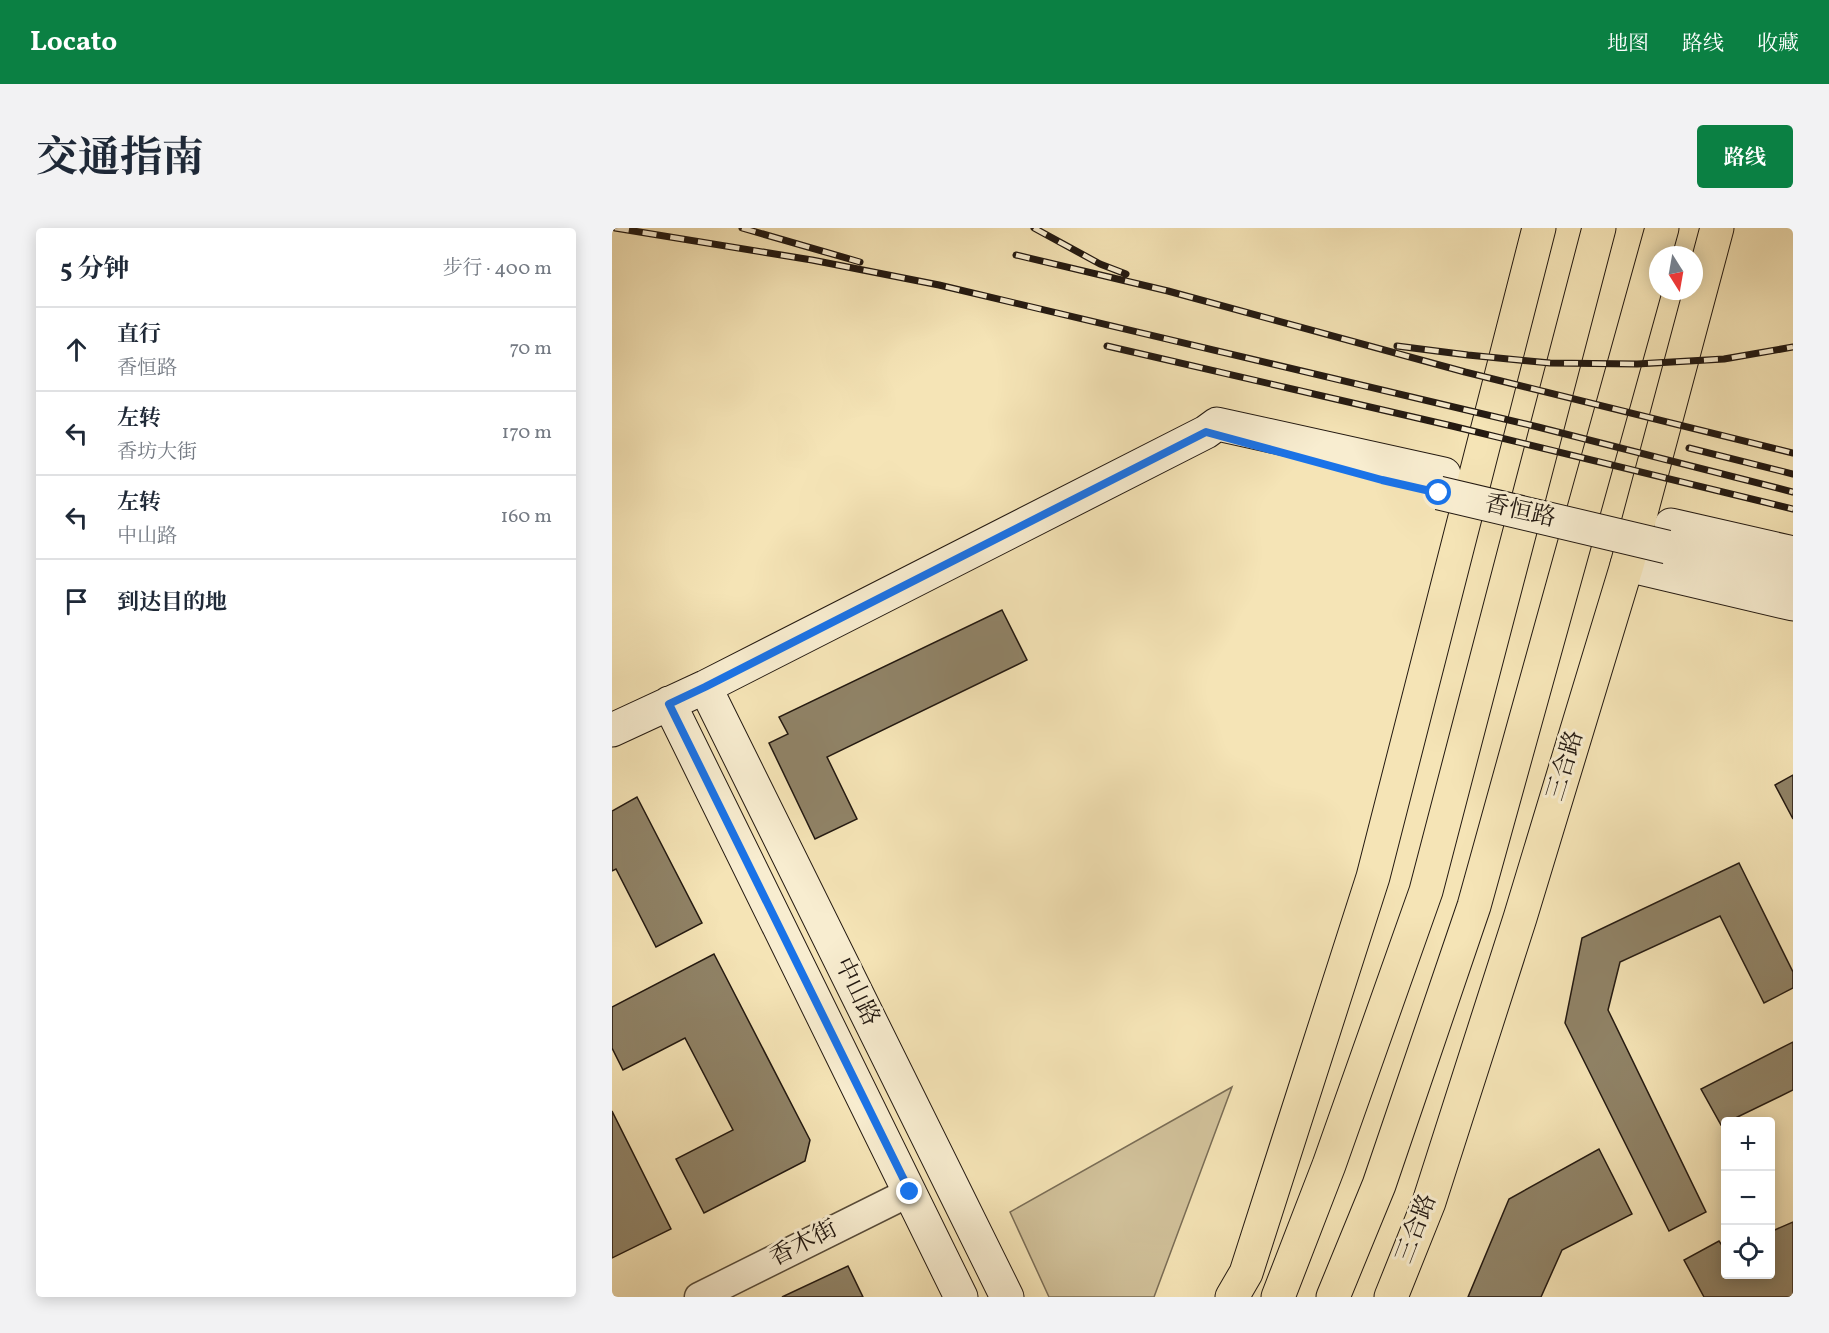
<!DOCTYPE html>
<html lang="zh">
<meta charset="utf-8">
<style>
body{margin:0;font-family:Vollkorn,"Noto Serif SC",serif;background:#f2f2f3;color:#1f2937}
.controls{position:absolute;right:18px;bottom:18px;display:grid;overflow:hidden;border-radius:6px;box-shadow:0 3px 15px #0003}
.controls button{width:54px;height:54px;display:grid;place-items:center;padding:0;border:0;border-bottom:2px solid #e0e1e3;background:#fff;color:#1f2937;font:30px sans-serif}
.compass{position:absolute;left:1037px;top:18px;width:54px;height:54px;border-radius:50%;background:#fff;box-shadow:0 3px 15px #0003;rotate:169deg}
.stop{position:absolute;width:18px;height:18px;margin:-14px;border:4px solid #1a73e8;border-radius:50%;background:#fff}
.stop.end{background:#1a73e8;border-color:#fff;box-shadow:0 2px 6px #0008}
.list{margin:0;padding:0;list-style:none}
h2{display:flex;justify-content:space-between;align-items:center;height:78px;margin:0;padding:0 24px;font-size:26px}
h2 small{font-size:20px;font-weight:400;color:#747a83}
.list li{display:grid;grid-template-columns:39px 1fr auto;gap:18px;align-items:center;box-sizing:border-box;height:84px;padding:0 24px;border-top:2px solid #e0e1e3}
.list b{display:block;font-size:22px;white-space:nowrap}
.list p{margin:0;font-size:20px;white-space:nowrap;color:#747a83}
.list em{font-size:20px;font-style:normal;color:#747a83}
.icon{flex:none;width:33px;height:33px;fill:none;stroke:currentColor;stroke-width:2;stroke-linecap:round;stroke-linejoin:round}
.map{position:relative;flex:none;width:1181px;height:1069px;overflow:hidden;border-radius:6px}
header{display:flex;align-items:center;gap:36px;box-sizing:border-box;height:84px;padding:0 30px;background:#0b8043;color:#fff}
header strong{font-size:28px}
nav{display:flex;gap:33px;margin-inline-start:auto;font-size:21px}
.intro{display:flex;align-items:center;justify-content:space-between;box-sizing:border-box;height:144px;padding:0 36px}
h1{margin:0;font-size:42px}
.button{padding:15px 27px;border-radius:6px;background:#0b8043;color:#fff;font-size:21px;font-weight:700}
main{display:flex;gap:36px;padding:0 36px}
aside{flex:1;background:#fff;border-radius:6px;box-shadow:0 3px 15px #0003}
.map>svg:first-child{display:block}
.green{fill:#d1c19a;stroke:#7a6d56;stroke-width:1.5}
.building{fill:#908367;stroke:#231911;stroke-width:1.5}
.lines{fill:none;stroke-linecap:round;stroke-linejoin:round}
.street-casing{stroke:#584c3a;stroke-width:31}
.secondary-casing{stroke:#231911;stroke-width:35}
.highway-casing{stroke:#231911;stroke-width:35}
.street{stroke:#f8edd0;stroke-width:28}
.secondary{stroke:#f8edd0;stroke-width:33}
.highway{stroke:#f5e4b6;stroke-width:33}
.rail-casing{stroke:#231911;stroke-width:7}
.rail{stroke:#f8edd0;stroke-width:4.5;stroke-dasharray:14;stroke-linecap:butt}
.secondary-bridge-casing{stroke:#231911;stroke-width:35;stroke-linecap:butt}
.secondary-bridge{stroke:#f8edd0;stroke-width:33}
.route{stroke:#1a73e8;stroke-width:8}
.labels{text-anchor:middle;dominant-baseline:central;stroke-width:6;stroke-linejoin:round;paint-order:stroke}
.street-label{font-size:24px;fill:#231911;stroke:#f8edd0}
</style>
<header>
<strong>Locato</strong>
<nav><a>地图</a><a>路线</a><a>收藏</a></nav>
</header>
<div class="intro"><h1>交通指南</h1><a class="button">路线</a></div>
<main>
<aside>
<h2>5 分钟<small>步行 · 400 m</small></h2>
<ul class="list">
<li><svg class="icon" aria-label="ahead" viewBox="0 0 24 24"><path d="M12 20V5M6 11l6-6 6 6"/></svg><div><b>直行</b><p>香恒路</p></div><em>70 m</em></li>
<li><svg class="icon" aria-label="left" viewBox="0 0 24 24"><path d="M17 20v-9H6M10 6l-5 5 5 5"/></svg><div><b>左转</b><p>香坊大街</p></div><em>170 m</em></li>
<li><svg class="icon" aria-label="left" viewBox="0 0 24 24"><path d="M17 20v-9H6M10 6l-5 5 5 5"/></svg><div><b>左转</b><p>中山路</p></div><em>160 m</em></li>
<li><svg class="icon" aria-label="arrive" viewBox="0 0 24 24"><path d="M6 21V4h12l-3 4 3 4H6"/></svg><div><b>到达目的地</b></div></li>
</ul>
</aside>
<div class="map">
<svg width="1181" height="1069" viewBox="0 0 1181 1069">
<rect width="100%" height="100%" fill="#f5e4b6"/>
<filter id="stains"><feTurbulence type="fractalNoise" baseFrequency=".00333" numOctaves="4"/><feColorMatrix values="0 0 0 0 .2 0 0 0 0 .09 0 0 0 0 .02 0 0 0 .5 -.17"/></filter>
<radialGradient id="worn" r=".72"><stop offset=".6" stop-color="#630" stop-opacity="0"/><stop offset="1" stop-color="#630" stop-opacity=".3"/></radialGradient>
<path class="green" d="M620,859L542,1069H437L398,984Z"/>
<path class="building" d="M390,382L415,432L215,529L245,591L203,611L157,515L176,506L167,489Z
M1181,547V591L1163,557Z
M25,569L90,695L44,719L4,641L0,643V583Z
M1127,635L1181,744V760L1152,775L1108,688L1008,734L996,782L1094,984L1057,1003L953,795L970,710Z
M102,726L198,912L193,933L92,985L64,931L121,902L73,810L11,842L0,820V779Z
M1181,814V862L1109,897L1089,861Z
M0,883L59,1001L0,1030Z
M987,921L1020,986L950,1022L929,1069H856L897,971Z
M1181,994V1069H1092L1072,1032L1107,1013L1114,1023V1046H1158V1004Z
M236,1038L251,1069H170Z"/>
<g class="lines">
<defs>
<path id="street" d="M87,1069L298,964"/>
<path id="secondary" d="M1059,297L1181,325
M1055,319L1181,350
M1015,337L1181,376
M93,459L395,1069
M57,475L349,1069
M0,502L93,459L594,204L605,196L832,246"/>
<path id="highway" d="M620,1069L634,1045L761,649L927,0
M666,1069L717,937L814,663L987,0
M721,1069L767,957L862,678L1050,0
M779,1069L817,974L908,690L1015,337L1105,0"/>
</defs>
<use href="#street" class="street-casing"/>
<use href="#secondary" class="secondary-casing"/>
<use href="#highway" class="highway-casing"/>
<use href="#street" class="street"/>
<use href="#secondary" class="secondary"/>
<use href="#highway" class="highway"/>
<defs>
<path id="rail" d="M3,0L200,32L327,57L926,199L1181,264
M130,0L248,34
M422,0L488,36L514,46
M404,27L556,63L853,144L1181,225
M495,118L840,198L1181,281
M785,118L856,127L938,135L1025,136L1112,131L1181,119
M1077,220L1181,246"/>
</defs>
<use href="#rail" class="rail-casing"/>
<use href="#rail" class="rail"/>
<defs>
<path id="secondary-bridge" d="M827,265L1055,319"/>
</defs>
<use href="#secondary-bridge" class="secondary-bridge-casing"/>
<use href="#secondary-bridge" class="secondary-bridge"/>
</g>
<g class="lines">
<path class="route" d="M298,964L57,476L93,459L594,204L770,252L827,265"/>
</g>
<g class="labels">
<g class="street-label">
<text transform="translate(908 284) rotate(13)">香恒路</text>
<text transform="translate(954 538) rotate(-73)">三合路</text>
<text transform="translate(244 764) rotate(64)">中山路</text>
<text transform="translate(805 1001) rotate(-69)">三合路</text>
<text transform="translate(192 1016) rotate(-27)">香木街</text>
</g>
</g>
<rect width="100%" height="100%" filter="url(#stains)"/>
<rect width="100%" height="100%" fill="url(#worn)"/>
</svg>
<div class="controls">
<button>+</button>
<button>−</button>
<button><svg class="icon" aria-label="locate" viewBox="0 0 24 24"><circle cx="12" cy="12" r="6"/><path d="M12 2v4M12 18v4M2 12h4M18 12h4"/></svg></button>
</div>
<svg class="compass" viewBox="-18 -18 36 36"><path d="M0-13l5 13h-10z" fill="#e53935"/><path d="M0 13l5-13h-10z" fill="#747a83"/></svg>
<div class="stop" style="left:827px;top:265px"></div>
<div class="stop end" style="left:298px;top:964px"></div>
</div>
</main>
